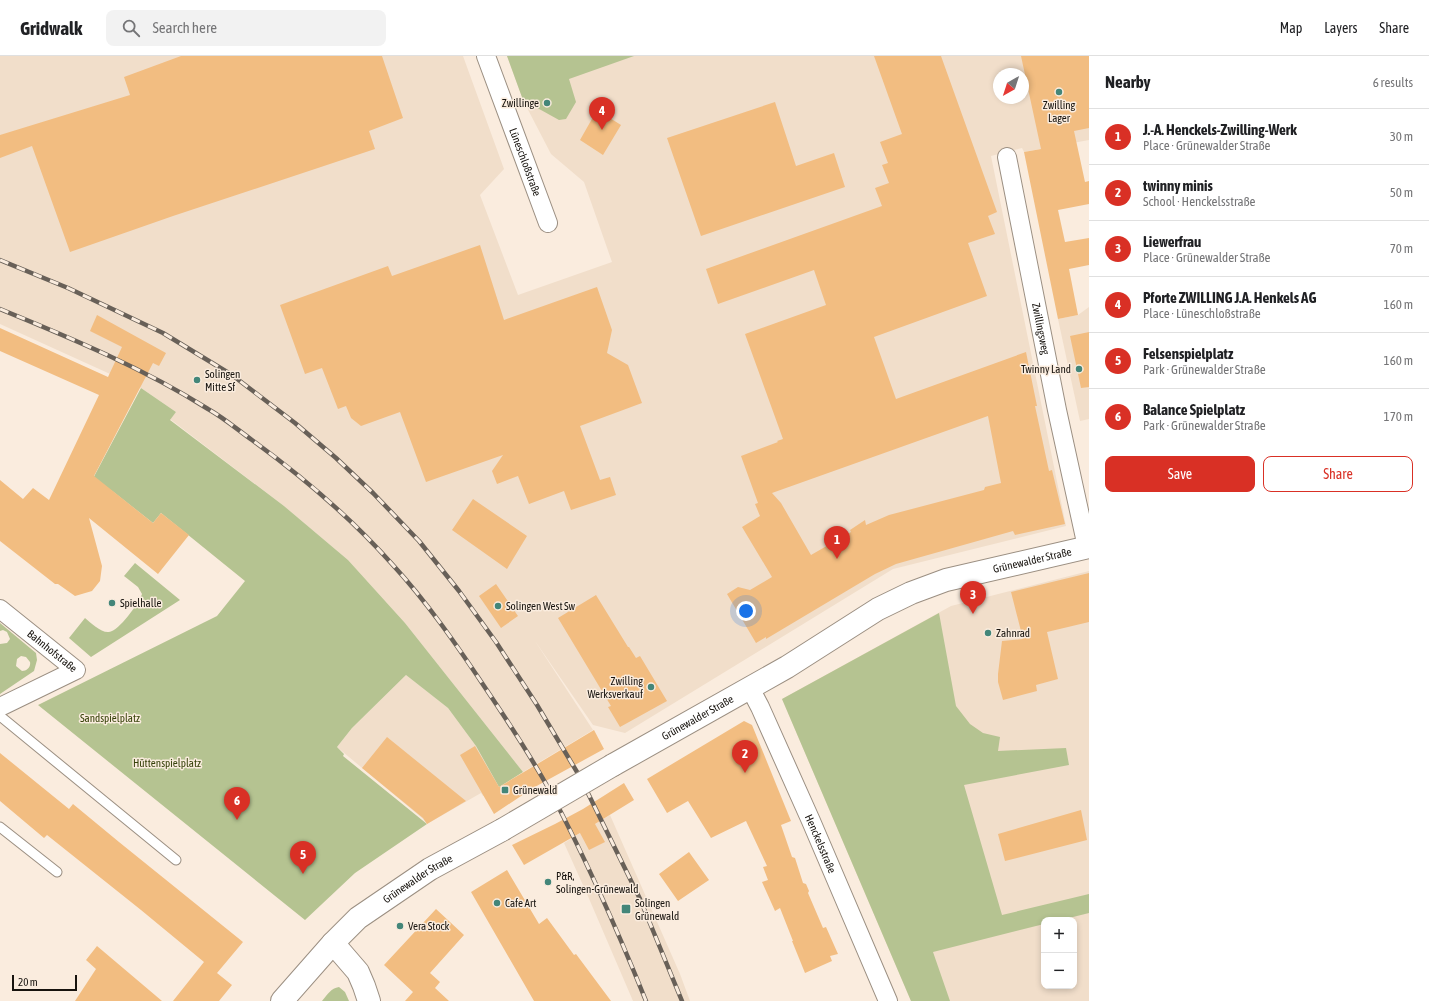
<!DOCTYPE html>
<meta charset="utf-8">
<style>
body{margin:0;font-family:"Asap Condensed",sans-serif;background:#f2f2f2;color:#202124}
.controls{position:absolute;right:12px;bottom:12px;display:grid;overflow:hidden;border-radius:8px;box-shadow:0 2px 6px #0003}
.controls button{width:36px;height:36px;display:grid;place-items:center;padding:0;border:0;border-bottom:1px solid #e0e0e0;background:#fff;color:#202124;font:20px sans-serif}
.compass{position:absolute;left:993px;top:12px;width:36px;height:36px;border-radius:50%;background:#fff;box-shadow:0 2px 6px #0003;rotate:219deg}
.scale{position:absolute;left:12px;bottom:10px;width:65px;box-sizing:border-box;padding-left:4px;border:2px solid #17130e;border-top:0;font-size:11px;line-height:14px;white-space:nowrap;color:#17130e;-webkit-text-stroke:3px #faecde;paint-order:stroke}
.you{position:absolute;left:746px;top:555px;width:14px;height:14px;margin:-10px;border:3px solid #fff;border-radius:50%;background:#1a73e8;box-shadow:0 0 0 6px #1a73e833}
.badge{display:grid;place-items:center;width:26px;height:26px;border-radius:50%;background:#d93025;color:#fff;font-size:13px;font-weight:700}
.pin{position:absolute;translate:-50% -33px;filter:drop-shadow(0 1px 2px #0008)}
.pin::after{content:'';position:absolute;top:21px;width:14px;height:12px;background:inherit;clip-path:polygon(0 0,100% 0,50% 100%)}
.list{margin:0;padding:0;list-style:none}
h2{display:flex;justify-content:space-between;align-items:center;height:52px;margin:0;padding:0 16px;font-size:17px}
h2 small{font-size:13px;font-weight:400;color:#757577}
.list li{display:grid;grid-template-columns:26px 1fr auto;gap:12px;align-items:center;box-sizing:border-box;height:56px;padding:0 16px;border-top:1px solid #e0e0e0}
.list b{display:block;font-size:15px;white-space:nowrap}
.list p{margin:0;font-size:13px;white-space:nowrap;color:#757577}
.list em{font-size:13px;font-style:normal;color:#757577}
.actions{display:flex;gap:8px;padding:12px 16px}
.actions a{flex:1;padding:9px 0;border:1px solid #d93025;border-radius:8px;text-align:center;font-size:14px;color:#d93025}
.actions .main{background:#d93025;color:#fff}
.icon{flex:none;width:22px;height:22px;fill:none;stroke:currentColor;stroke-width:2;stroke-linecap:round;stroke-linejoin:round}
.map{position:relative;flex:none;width:1089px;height:945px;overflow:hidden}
header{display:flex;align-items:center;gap:24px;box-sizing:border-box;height:56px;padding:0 20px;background:#fff;border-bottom:1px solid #e0e0e0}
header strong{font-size:19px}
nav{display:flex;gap:22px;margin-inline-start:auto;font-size:14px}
.search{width:280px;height:36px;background:#f2f2f2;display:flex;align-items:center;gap:10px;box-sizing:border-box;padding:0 14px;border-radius:8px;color:#757577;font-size:15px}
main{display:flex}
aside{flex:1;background:#fff}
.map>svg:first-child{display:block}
.built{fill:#f1deca;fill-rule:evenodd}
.green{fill:#b5c391;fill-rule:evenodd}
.building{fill:#f2bd81;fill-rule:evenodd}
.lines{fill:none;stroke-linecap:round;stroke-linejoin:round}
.service-casing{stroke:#9b8f82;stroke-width:11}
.minor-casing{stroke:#9b8f82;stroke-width:20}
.tertiary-casing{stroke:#9b8f82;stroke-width:24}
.primary-casing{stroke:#9b8f82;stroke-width:24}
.service{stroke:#fff;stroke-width:9}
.minor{stroke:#fff;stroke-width:18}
.tertiary{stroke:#fff;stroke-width:22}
.primary{stroke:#fff;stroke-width:22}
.rail-casing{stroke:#686058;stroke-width:4.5}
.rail{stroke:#faecde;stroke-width:3;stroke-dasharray:9;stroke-linecap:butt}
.primary-bridge-casing{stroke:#9b8f82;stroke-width:24;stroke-linecap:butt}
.primary-bridge{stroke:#fff;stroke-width:22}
.poi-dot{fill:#438679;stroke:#faecde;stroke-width:1.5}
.labels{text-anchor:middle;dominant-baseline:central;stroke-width:3;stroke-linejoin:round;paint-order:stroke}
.poi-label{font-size:11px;fill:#17130e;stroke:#faecde;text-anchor:start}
.street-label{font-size:11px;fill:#17130e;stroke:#faecde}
.park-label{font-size:11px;fill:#354008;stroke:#faecde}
</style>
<header>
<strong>Gridwalk</strong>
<div class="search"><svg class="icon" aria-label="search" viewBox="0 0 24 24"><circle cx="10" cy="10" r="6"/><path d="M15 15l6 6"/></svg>Search here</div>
<nav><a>Map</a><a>Layers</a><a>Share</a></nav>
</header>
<main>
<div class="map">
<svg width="1089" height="945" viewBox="0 0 1089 945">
<rect width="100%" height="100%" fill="#faecde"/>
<path class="built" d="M0,0H463L504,113L480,139L518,239L612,206L584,126L551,98L523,44L507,0H1089V84L1024,96L1022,92L991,100L1066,470L893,513L625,677L593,669L535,585L593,674L523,716L405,567L348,504L284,450L170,363L176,356L141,332L0,268ZM999,18H1023V42H999Z
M1089,251V363L1080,365L1058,263L1078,259Z
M1089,515V945H911L782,643L951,550ZM1044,864H1074V930H1044Z
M406,619L448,652L476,690L499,731L483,740L481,737L427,768L422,762L337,691L352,672Z
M610,759L680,918L690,945H633L587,838L564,787Z"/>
<path class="green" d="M507,0H634L569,23L576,46L566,63L559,64L523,44Z
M141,332L176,356L170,364L284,450L348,504L405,567L523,716L499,731L476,690L448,652L406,619L352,672L337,691L344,698L343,700L427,768L355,817L305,864L38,649L217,560L245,525L161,457L153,467L111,434L72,462Z
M135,507L180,544L91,601L69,582L85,562C91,567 101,577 109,576C119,575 139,547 142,538L138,531L124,520Z
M939,557L956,650L970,668L983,677L1000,681L998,695L1066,692L1069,709L964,729L1002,859L1089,838V857L1061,864H1044V868L933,896L950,945H911L782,643Z
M0,567L36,597L37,604L34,615L0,638V588L7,587L10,583L7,576L3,574L0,575ZM21,600L26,601L30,606C31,611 27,615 22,615L16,610L17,603Z
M339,931L345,936L349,945H322C327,939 331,932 339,931Z"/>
<path class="building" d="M181,0H382L403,62L369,75L375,93L173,160L70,196L32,90L0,102V79L130,39L124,21Z
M874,0H941L997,156L988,160L995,178L968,187L987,240L874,281L896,343L1026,296L1037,350H1035L1049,415L1052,414L1065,468L1015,479L1013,475L896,508L875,518L766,583V581L756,587L727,538L738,531L750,534L772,521L742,471L760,460L755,448L758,447L741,400L778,386L777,385L783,383L745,278L826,249L814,214L718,248L706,213L882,150L875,132L889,127L882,109L888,107L880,86L902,78ZM988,360L1001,427L985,431L984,434L889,459L866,469L865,464L850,474L851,476L811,499L781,447L772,437Z
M1021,0H1089V72L1074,75L1085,126L1089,125V148L1058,154L1065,186L1089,182V209L1069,213L1078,259L1058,263L1024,96L1041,93Z
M775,46L796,110L834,97L845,131L701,180L667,82Z
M597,54L621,69L603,99L580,84Z
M480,189L504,264L597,231L612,274L607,297L628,309L642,347L580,370L600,424L610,421L616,439L571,454L564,435L529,448L518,420L497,428L492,415L503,399L426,426L400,356L361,370L351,362L346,350L338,353L322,312L305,318L280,249L388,210L392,220Z
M97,259L166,297L159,310L153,307L94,420L153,467L161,457L189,479L158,518L89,462L102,510L100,525L92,535L75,540L58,528H55L0,485V424L23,443L33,432L49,444L99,339L0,295V272L108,321L122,291L90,275Z
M1089,276V331L1081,332L1070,280Z
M473,443L527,480L507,513L452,474Z
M1089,517V566L1047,576L1058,623L1036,629L1037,635L1003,644L998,626V618L1002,585L1023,583L1011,536Z
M496,528L518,560L501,572L479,540Z
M596,539L628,591H629L636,602L640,600L667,645L620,671L608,651L611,650L558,562Z
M744,665L752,669L791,765L781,769L792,801L795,802L803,827L806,828L809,835L808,837L823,872L826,871L838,898L830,900L832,905L805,917L792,885H793L780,852L775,855L762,826L768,824L763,811L767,810L746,765L711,782L688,745L667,757L647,723Z
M594,674L604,693L533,732L494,758L460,699L475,690L499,731Z
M387,681L466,745L427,768L423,762L362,712Z
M0,697L69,753L73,748L119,786L243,886L217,917L232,929L219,945H173L204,906L141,854L47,779L44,782L0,745Z
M624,727L634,744L595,768L605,786L589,794L580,777L524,809L512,789L555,768L583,753Z
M1081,754L1087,784L1005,805L998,778Z
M689,796L709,824L678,845L659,818Z
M507,814L539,868L547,862L574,899L576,898L611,945H534L471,836Z
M436,853L464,879L430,917L440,926L435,932L449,945H405L413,936L384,909Z
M97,890L162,945H75L96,913L86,904Z"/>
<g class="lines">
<defs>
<path id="service" d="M0,660L176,804
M0,771L57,816"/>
<g id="minor">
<path id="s1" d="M486,0L548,167"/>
<path id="s2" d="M1007,101L1057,354L1087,491"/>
<path id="s3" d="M0,553L76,614L0,651"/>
<path id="s4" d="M750,632L760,651L811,765L888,945"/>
</g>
<path id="tertiary" d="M333,887L358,916L364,930L369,945"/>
<g id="primary">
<path id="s5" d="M613,709L787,611L878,553L911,537L946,524L1089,491"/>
<path id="s6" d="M282,945L333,887L358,862L430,813L502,774"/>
</g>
</defs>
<use href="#service" class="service-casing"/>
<use href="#minor" class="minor-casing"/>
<use href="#tertiary" class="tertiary-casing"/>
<use href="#primary" class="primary-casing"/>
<use href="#service" class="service"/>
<use href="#minor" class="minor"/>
<use href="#tertiary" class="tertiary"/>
<use href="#primary" class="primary"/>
<defs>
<path id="rail" d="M0,204L68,232L163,277L232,319L295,367L336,402L373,437L419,485L459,535L496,586L537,649L580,721L640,843L682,945
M0,253C71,282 143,312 208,353C224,362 238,374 252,384C303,421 351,462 392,508C427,546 456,588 484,630C507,664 530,699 550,735C586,803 617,873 646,945"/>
</defs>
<use href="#rail" class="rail-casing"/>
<use href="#rail" class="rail"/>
<defs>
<path id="primary-bridge" d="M502,774L613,709"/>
</defs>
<use href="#primary-bridge" class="primary-bridge-casing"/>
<use href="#primary-bridge" class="primary-bridge"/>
</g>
<g class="poi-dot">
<circle cx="1059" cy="36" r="4"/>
<circle cx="547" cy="47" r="4"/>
<circle cx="1079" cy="313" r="4"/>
<circle cx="197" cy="324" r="4"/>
<circle cx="112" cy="547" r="4"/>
<circle cx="498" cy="550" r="4"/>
<circle cx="988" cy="577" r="4"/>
<circle cx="651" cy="631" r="4"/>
<rect x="501" y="730" width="8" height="8" rx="2"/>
<circle cx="548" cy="826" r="4"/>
<circle cx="497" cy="847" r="4"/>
<rect x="621" y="848" width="10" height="10" rx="2"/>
<circle cx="400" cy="870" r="4"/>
</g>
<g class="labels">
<g class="poi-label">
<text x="539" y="47" text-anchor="end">Zwillinge</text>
<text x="1059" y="49" text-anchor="middle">Zwilling<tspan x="1059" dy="13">Lager</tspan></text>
<text x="1071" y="313" text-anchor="end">Twinny Land</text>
<text x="205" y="318">Solingen<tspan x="205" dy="13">Mitte Sf</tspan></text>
<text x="120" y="547">Spielhalle</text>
<text x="506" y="550">Solingen West Sw</text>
<text x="996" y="577">Zahnrad</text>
<text x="643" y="625" text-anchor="end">Zwilling<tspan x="643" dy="13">Werksverkauf</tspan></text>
<text x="513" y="734">Grünewald</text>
<text x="556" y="820">P&amp;R,<tspan x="556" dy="13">Solingen-Grünewald</tspan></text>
<text x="505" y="847">Cafe Art</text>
<text x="635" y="847">Solingen<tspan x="635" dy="13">Grünewald</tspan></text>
<text x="408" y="870">Vera Stock</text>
</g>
<g class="street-label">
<text stroke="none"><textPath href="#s1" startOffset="113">Lüneschloßstraße</textPath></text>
<text stroke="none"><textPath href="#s2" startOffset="175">Zwillingsweg</textPath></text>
<text stroke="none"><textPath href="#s5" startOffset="470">Grünewalder Straße</textPath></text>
<text stroke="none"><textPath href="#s3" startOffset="67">Bahnhofstraße</textPath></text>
<text stroke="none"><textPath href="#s5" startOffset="97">Grünewalder Straße</textPath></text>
<text stroke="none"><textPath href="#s4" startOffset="171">Henckelsstraße</textPath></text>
<text stroke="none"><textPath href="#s6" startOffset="184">Grünewalder Straße</textPath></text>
</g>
<g class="park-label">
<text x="110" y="662">Sandspielplatz</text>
<text x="167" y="707">Hüttenspielplatz</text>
</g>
</g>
</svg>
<div class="controls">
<button>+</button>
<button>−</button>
</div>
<svg class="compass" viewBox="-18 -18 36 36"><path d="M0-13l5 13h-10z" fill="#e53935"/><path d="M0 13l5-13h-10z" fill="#757577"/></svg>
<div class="scale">20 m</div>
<div class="you"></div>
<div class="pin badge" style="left:837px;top:503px">1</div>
<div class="pin badge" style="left:745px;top:717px">2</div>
<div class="pin badge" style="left:973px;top:558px">3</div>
<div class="pin badge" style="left:602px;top:74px">4</div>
<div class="pin badge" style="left:303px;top:818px">5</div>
<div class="pin badge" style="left:237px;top:764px">6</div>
</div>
<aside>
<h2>Nearby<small>6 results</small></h2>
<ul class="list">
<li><span class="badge">1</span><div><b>J.-A. Henckels-Zwilling-Werk</b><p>Place · Grünewalder Straße</p></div><em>30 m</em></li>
<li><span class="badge">2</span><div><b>twinny minis</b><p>School · Henckelsstraße</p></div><em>50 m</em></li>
<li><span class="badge">3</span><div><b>Liewerfrau</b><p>Place · Grünewalder Straße</p></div><em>70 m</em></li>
<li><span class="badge">4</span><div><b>Pforte ZWILLING J.A. Henkels AG</b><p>Place · Lüneschloßstraße</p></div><em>160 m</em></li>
<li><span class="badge">5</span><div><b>Felsenspielplatz</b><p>Park · Grünewalder Straße</p></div><em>160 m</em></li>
<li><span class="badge">6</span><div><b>Balance Spielplatz</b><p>Park · Grünewalder Straße</p></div><em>170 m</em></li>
</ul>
<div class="actions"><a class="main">Save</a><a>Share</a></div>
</aside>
</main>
